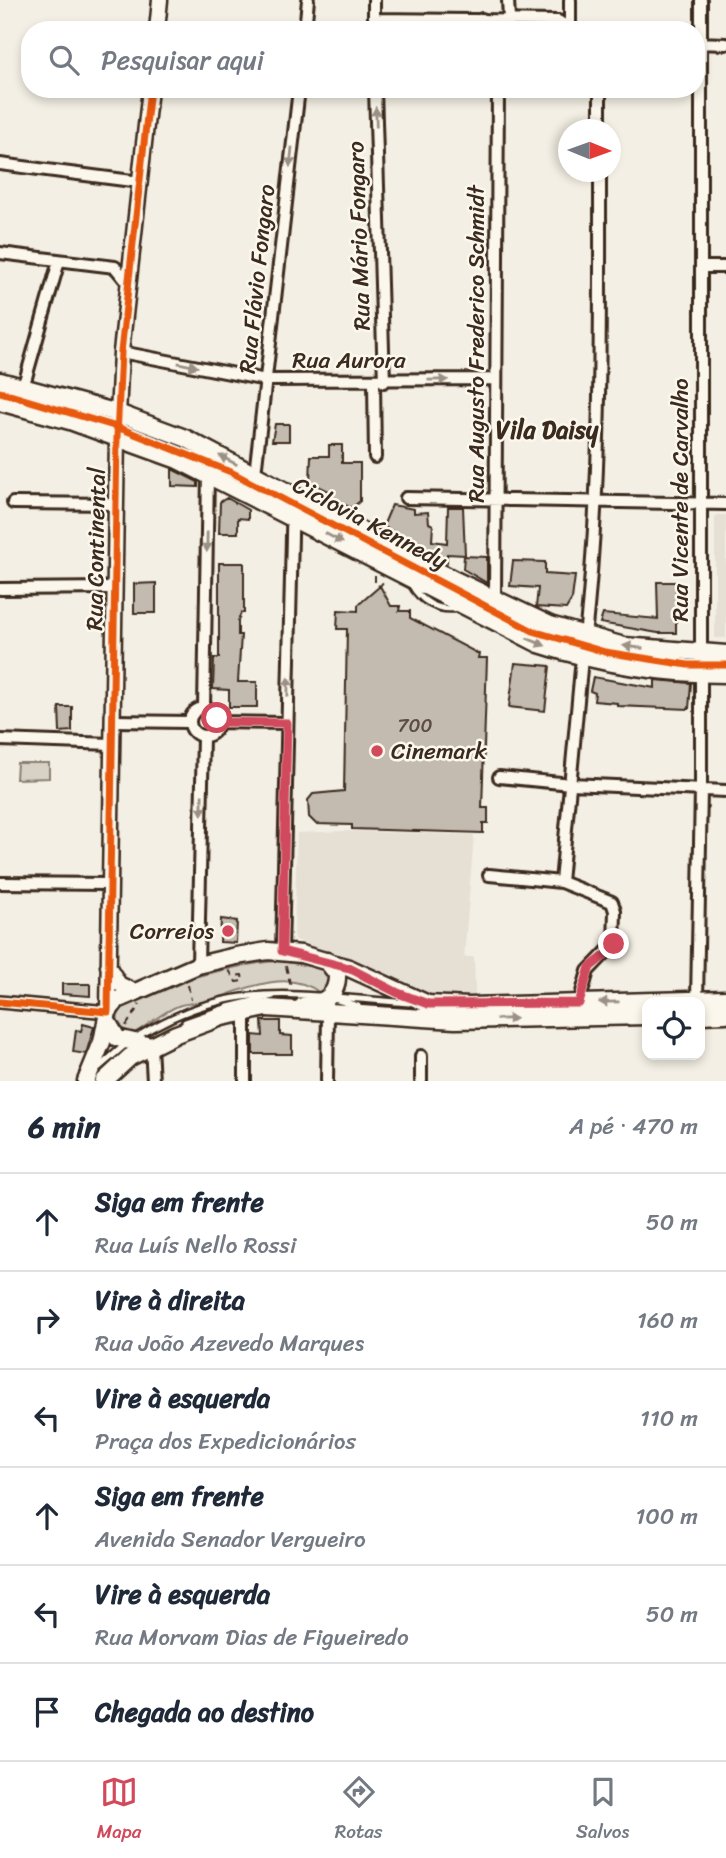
<!DOCTYPE html>
<html lang="pt">
<meta charset="utf-8">
<style>
body{margin:0;font-family:Sriracha,sans-serif;background:#f6f6f7;color:#1f2937}
.controls{position:absolute;right:21px;bottom:21px;display:grid;overflow:hidden;border-radius:14px;box-shadow:0 4px 10px #0003}
.controls button{width:63px;height:63px;display:grid;place-items:center;padding:0;border:0;border-bottom:2px solid #e0e1e3;background:#fff;color:#1f2937;font:35px sans-serif}
.compass{position:absolute;left:558px;top:119px;width:63px;height:63px;border-radius:50%;background:#fff;box-shadow:0 4px 10px #0003;rotate:91deg}
.stop{position:absolute;width:21px;height:21px;margin:-16px;border:5px solid #d1495b;border-radius:50%;background:#fff}
.stop.end{background:#d1495b;border-color:#fff;box-shadow:0 2px 7px #0008}
.list{margin:0;padding:0;list-style:none}
h2{display:flex;justify-content:space-between;align-items:center;height:91px;margin:0;padding:0 28px;font-size:30px}
h2 small{font-size:23px;font-weight:400;color:#747a83}
.list li{display:grid;grid-template-columns:46px 1fr auto;gap:21px;align-items:center;box-sizing:border-box;height:98px;padding:0 28px;border-top:2px solid #e0e1e3}
.list b{display:block;font-size:26px;white-space:nowrap}
.list p{margin:0;font-size:23px;white-space:nowrap;color:#747a83}
.list em{font-size:23px;font-style:normal;color:#747a83}
.icon{flex:none;width:38px;height:38px;fill:none;stroke:currentColor;stroke-width:2;stroke-linecap:round;stroke-linejoin:round}
.map{position:relative;flex:none;width:726px;height:1081px;overflow:hidden}
.search{position:absolute;background:#fff;box-shadow:0 4px 10px #0003;left:21px;right:21px;top:21px;height:77px;display:flex;align-items:center;gap:18px;box-sizing:border-box;padding:0 24px;border-radius:28px;color:#747a83;font-size:26px}
.sheet{height:679px;background:#fff}
nav{display:flex;justify-content:space-around;align-items:center;box-sizing:border-box;height:98px;border-top:2px solid #e0e1e3;background:#fff;font-size:19px;color:#747a83}
nav a{display:grid;justify-items:center;gap:4px}
nav .on{color:#d1495b}
.map>svg:first-child{display:block}
.built{fill:#e5dfd4}
.green{fill:#d8d1c6;stroke:#8a7e72;stroke-width:2}
.building{fill:#c3bbb0;stroke:#3b2a1e;stroke-width:2}
.lines{fill:none;stroke-linecap:round;stroke-linejoin:round}
.lane-casing{stroke:#3b2a1e;stroke-width:10}
.street-casing{stroke:#3b2a1e;stroke-width:16}
.secondary-casing{stroke:#3b2a1e;stroke-width:19}
.primary-casing{stroke:#3b2a1e;stroke-width:21}
.path{stroke:#3b2a1e;stroke-width:2;stroke-dasharray:7 5;stroke-linecap:butt}
.lane{stroke:#fbf7ec;stroke-width:5}
.street{stroke:#fbf7ec;stroke-width:10}
.secondary{stroke:#fbf7ec;stroke-width:14}
.primary{stroke:#fbf7ec;stroke-width:16}
.cycleway-casing{stroke:#fbf7ec;stroke-width:11}
.cycleway{stroke:#e8590c;stroke-width:7}
.oneway{fill:#9b9085}
.route{stroke:#d1495b;stroke-width:9}
.poi-dot{fill:#d1495b;stroke:#fbf7ec;stroke-width:2.5}
.labels{text-anchor:middle;dominant-baseline:central;stroke-width:5;stroke-linejoin:round;paint-order:stroke}
.number-label{font-size:19px;fill:#5d4e42}
.street-label{font-size:23px;fill:#3b2a1e;stroke:#fbf7ec}
.poi-label{font-size:23px;fill:#3b2a1e;stroke:#fbf7ec;text-anchor:start}
.neighbourhood-label{font-size:24px;font-weight:bold;fill:#3b2a1e;stroke:#fbf7ec}
</style>
<div class="map">
<svg width="726" height="1081" viewBox="0 0 726 1081">
<rect width="100%" height="100%" fill="#f3efe4"/>
<filter id="ink" filterUnits="userSpaceOnUse"><feTurbulence type="fractalNoise" baseFrequency=".0143" numOctaves="2"/><feDisplacementMap in="SourceGraphic" scale="14" xChannelSelector="R" yChannelSelector="G"/><feConvolveMatrix kernelMatrix="1 2 1 2 8 2 1 2 1" color-interpolation-filters="sRGB"/></filter>
<g filter="url(#ink)">
<path class="built" d="M718,515H726V638H715V517Z
M344,831L474,835L464,957H474L475,1000L429,995L294,939L297,833Z"/>
<path class="green" d="M17,763H49V778L16,779Z
M282,961L325,969L330,980L327,989L320,993C289,968 243,989 210,1001C200,1004 188,1002 178,1006C162,1012 147,1027 131,1035H125L118,1028C117,1020 117,1014 122,1007C140,987 253,960 282,961Z"/>
<path class="building" d="M275,424H289V441H272Z
M329,445H342V463H360V501L352,508L328,498L329,491L310,482L311,456H329Z
M172,469L198,482V487L172,486Z
M227,498L248,510V519L238,518V533H219L220,502Z
M392,505L414,509V513L428,512L429,523L433,525L432,541L447,543L448,507H463L465,555L447,554V562L383,526Z
M464,556L487,557V583L463,569Z
M513,561L545,562V574L575,576L572,599L566,609L536,607L538,588L510,586Z
M219,563H244V613H241L238,621V635H241L238,682H257V707H229V690L213,689L214,658H219Z
M657,582H676V633H658L600,623L603,614L658,619Z
M156,583V613H134V584Z
M380,586L391,606H400L399,611H410V618L479,654L478,658H487L482,808H488V823H483V833L352,829V825L316,824L309,817L308,800L313,794L344,791L347,629H337L338,610L358,611V605Z
M515,663L550,666L545,711L509,707Z
M593,677L655,688V680L691,683L689,709L617,706V703L594,701L595,693L590,691Z
M59,707H72V731L60,732Z
M221,919L237,921L236,943L220,942Z
M62,984H90V996L62,994Z
M262,1021H280V1035L292,1036V1054H253V1035L263,1036Z
M83,1024L94,1027L86,1054L73,1052L76,1030L81,1031Z"/>
<g class="lines">
<defs>
<path id="lane" d="M411,584C420,601 438,612 458,608
M335,997L409,1003
M334,999L358,1006
M185,1022L228,1007L273,996
M135,1038C196,1000 247,990 318,996
M97,1069L126,1044"/>
<path id="street" d="M374,0V30
M570,0V30
M374,19L558,21L572,30
M482,19L496,30
M305,30L308,0
M505,30L509,19L508,0
M696,43L726,44
M375,89L384,382
M600,89V130
M0,164L140,182
M0,253L115,267L128,283
M701,267H726
M121,352L266,380L495,379
M374,382L375,457
M23,388L59,261
M255,474L299,89
M406,498L726,504
M13,503L116,504
M0,589L115,588
M495,599L498,89
M585,637C602,482 600,327 600,172
M190 722a14 14 0 1 1 28 0a14 14 0 1 1-28 0Z
M204,708L208,474
M113,721L189,722
M218,722L287,723
M0,740L112,744
M499,777L571,784L726,791
M489,875L561,882L612,902L615,911L614,944L588,971L579,1003
M561,882L582,658
M0,883L109,884
M282,951L293,494
M198,965L203,737
M697,1000L701,790V0
M0,1002L108,1012
M151,1046L153,1081
M245,1081V1011
M327,1081L328,1014
M421,1081V1056"/>
<path id="secondary" d="M157,30L160,0
M108,966L119,984L134,991
M108,1012L117,437L121,352L150,89"/>
<path id="primary" d="M0,381L118,413L185,438L455,580L550,625L624,646L726,654
M0,402L70,421L178,460L539,644C600,664 662,674 726,674
M303,1006C323,1003 338,997 337,974L327,961
M700,1015L726,1014
M107,1021L117,1038L151,1046
M86,1081L102,1042L108,1012L117,1000L198,965L236,956L268,951L301,954L349,968L428,1004L469,1006L726,999
M104,1081L130,1057L176,1034L222,1017L267,1008L455,1020L647,1016"/>
</defs>
<use href="#lane" class="lane-casing"/>
<use href="#street" class="street-casing"/>
<use href="#secondary" class="secondary-casing"/>
<use href="#primary" class="primary-casing"/>
<path class="path" d="M375,575V584L380,586L384,581
M286,966L291,988
M229,970L236,982L243,981L242,975L235,976
M188,985L191,1000
M126,1026L140,1004"/>
<use href="#lane" class="lane"/>
<use href="#street" class="street"/>
<use href="#secondary" class="secondary"/>
<use href="#primary" class="primary"/>
<defs>
<path id="cycleway" d="M0,392L117,427L231,472L533,631L605,652L688,665H726
M0,1002L108,1012L117,437L121,352L150,89"/>
</defs>
<use href="#cycleway" class="cycleway-casing"/>
<use href="#cycleway" class="cycleway"/>
</g>
<defs><path id="oneway-solid" d="M-6-.8H1V-3.2L6.5 0L1 3.2V.8H-6Z" transform="scale(1.75)"/></defs>
<g class="oneway">
<use href="#oneway-solid" transform="translate(376 117) rotate(-92)"/>
<use href="#oneway-solid" transform="translate(291 157) rotate(96)"/>
<use href="#oneway-solid" transform="translate(188 365) rotate(11)"/>
<use href="#oneway-solid" transform="translate(438 380) rotate(-1)"/>
<use href="#oneway-solid" transform="translate(228 460) rotate(-153)"/>
<use href="#oneway-solid" transform="translate(334 538) rotate(28)"/>
<use href="#oneway-solid" transform="translate(207 542) rotate(91)"/>
<use href="#oneway-solid" transform="translate(536 642) rotate(22)"/>
<use href="#oneway-solid" transform="translate(633 647) rotate(-173)"/>
<use href="#oneway-solid" transform="translate(288 687) rotate(-89)"/>
<use href="#oneway-solid" transform="translate(202 805) rotate(91)"/>
<use href="#oneway-solid" transform="translate(609 1002) rotate(179)"/>
<use href="#oneway-solid" transform="translate(506 1019) rotate(-1)"/>
</g>
</g>
<g class="lines" filter="url(#ink)">
<path class="route" d="M217,718L218,722L287,723L282,951L349,968L398,993L428,1004L579,1003L590,967L607,954L614,944"/>
</g>
<g class="poi-dot">
<circle cx="377" cy="751" r="7"/>
<circle cx="228" cy="931" r="7"/>
</g>
<g class="labels">
<g class="number-label">
<text x="415" y="725">700</text>
</g>
<g class="street-label">
<text transform="translate(359 236) rotate(-92)">Rua Mário Fongaro</text>
<text transform="translate(257 279) rotate(-84)">Rua Flávio Fongaro</text>
<text transform="translate(476 344) rotate(-90)">Rua Augusto Frederico Schmidt</text>
<text x="349" y="360">Rua Aurora</text>
<text transform="translate(680 500) rotate(-90)">Rua Vicente de Carvalho</text>
<text transform="translate(370 523) rotate(28)">Ciclovia Kennedy</text>
<text transform="translate(96 549) rotate(-89)">Rua Continental</text>
</g>
<g class="poi-label">
<text x="391" y="751">Cinemark</text>
<text x="214" y="931" text-anchor="end">Correios</text>
</g>
<g class="neighbourhood-label">
<text x="547" y="430">Vila Daisy</text>
</g>
</g>
</svg>
<div class="controls">
<button><svg class="icon" aria-label="locate" viewBox="0 0 24 24"><circle cx="12" cy="12" r="6"/><path d="M12 2v4M12 18v4M2 12h4M18 12h4"/></svg></button>
</div>
<svg class="compass" viewBox="-18 -18 36 36"><path d="M0-13l5 13h-10z" fill="#e53935"/><path d="M0 13l5-13h-10z" fill="#747a83"/></svg>
<div class="stop" style="left:217px;top:718px"></div>
<div class="stop end" style="left:614px;top:944px"></div>
<div class="search"><svg class="icon" aria-label="search" viewBox="0 0 24 24"><circle cx="10" cy="10" r="6"/><path d="M15 15l6 6"/></svg>Pesquisar aqui</div>
</div>
<section class="sheet">
<h2>6 min<small>A pé · 470 m</small></h2>
<ul class="list">
<li><svg class="icon" aria-label="ahead" viewBox="0 0 24 24"><path d="M12 20V5M6 11l6-6 6 6"/></svg><div><b>Siga em frente</b><p>Rua Luís Nello Rossi</p></div><em>50 m</em></li>
<li><svg class="icon" aria-label="right" viewBox="0 0 24 24"><path d="M7 20v-9h11M14 6l5 5-5 5"/></svg><div><b>Vire à direita</b><p>Rua João Azevedo Marques</p></div><em>160 m</em></li>
<li><svg class="icon" aria-label="left" viewBox="0 0 24 24"><path d="M17 20v-9H6M10 6l-5 5 5 5"/></svg><div><b>Vire à esquerda</b><p>Praça dos Expedicionários</p></div><em>110 m</em></li>
<li><svg class="icon" aria-label="ahead" viewBox="0 0 24 24"><path d="M12 20V5M6 11l6-6 6 6"/></svg><div><b>Siga em frente</b><p>Avenida Senador Vergueiro</p></div><em>100 m</em></li>
<li><svg class="icon" aria-label="left" viewBox="0 0 24 24"><path d="M17 20v-9H6M10 6l-5 5 5 5"/></svg><div><b>Vire à esquerda</b><p>Rua Morvam Dias de Figueiredo</p></div><em>50 m</em></li>
<li><svg class="icon" aria-label="arrive" viewBox="0 0 24 24"><path d="M6 21V4h12l-3 4 3 4H6"/></svg><div><b>Chegada ao destino</b></div></li>
</ul>
</section>
<nav>
<a class="on"><svg class="icon" aria-label="map" viewBox="0 0 24 24"><path d="M3 6l6-2 6 2 6-2v14l-6 2-6-2-6 2zM9 4v14M15 6v14"/></svg>Mapa</a>
<a><svg class="icon" aria-label="directions" viewBox="0 0 24 24"><path d="M12 3l9 9-9 9-9-9zM9 14v-3h6M13 9l2 2-2 2"/></svg>Rotas</a>
<a><svg class="icon" aria-label="saved" viewBox="0 0 24 24"><path d="M7 4h10v16l-5-4-5 4z"/></svg>Salvos</a>
</nav>
